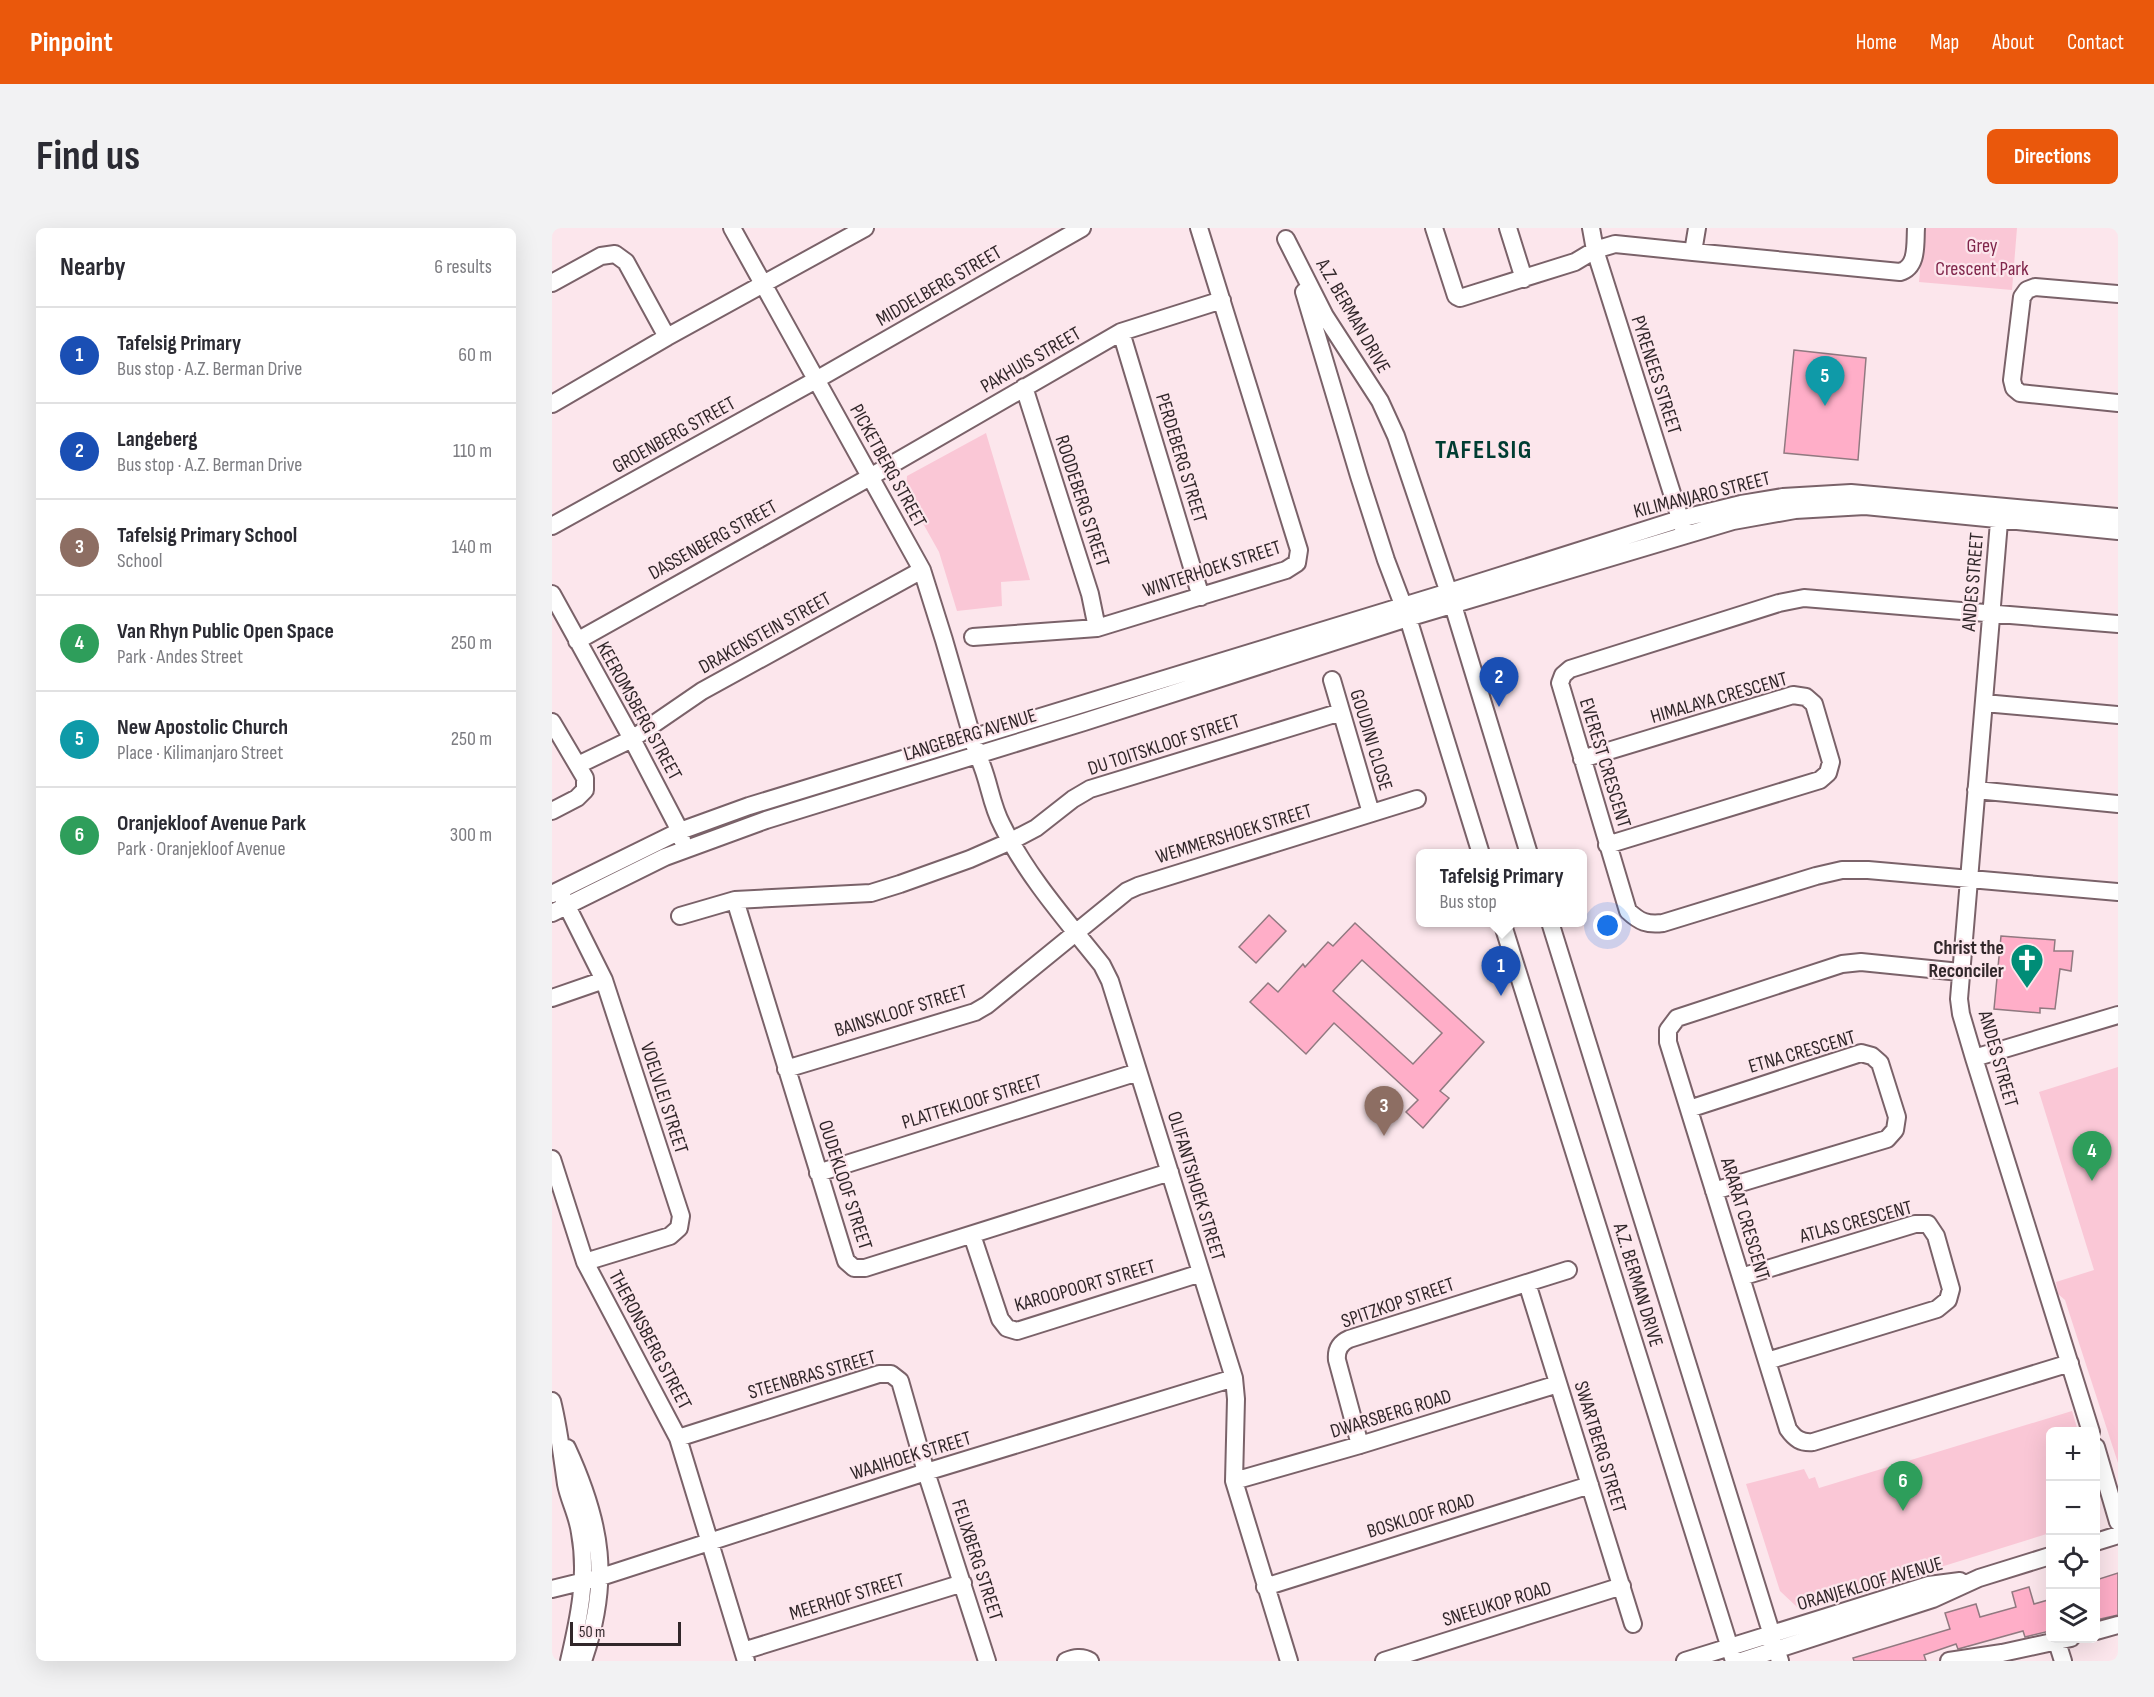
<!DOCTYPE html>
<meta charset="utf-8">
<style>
body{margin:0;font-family:"Sofia Sans Condensed",sans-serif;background:#f2f2f3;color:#2b2b33}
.controls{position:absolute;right:18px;bottom:18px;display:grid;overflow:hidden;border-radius:9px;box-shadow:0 6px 24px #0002}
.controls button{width:54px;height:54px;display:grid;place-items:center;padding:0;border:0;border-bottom:2px solid #e1e1e2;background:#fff;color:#2b2b33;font:30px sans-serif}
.scale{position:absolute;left:18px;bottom:15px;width:111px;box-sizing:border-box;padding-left:6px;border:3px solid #31272a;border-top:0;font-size:16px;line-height:21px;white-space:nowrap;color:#31272a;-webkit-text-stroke:4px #fce6ec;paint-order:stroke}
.you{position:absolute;left:1056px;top:698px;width:21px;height:21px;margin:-15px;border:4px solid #fff;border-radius:50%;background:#1a73e8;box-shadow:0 0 0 9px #1a73e833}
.badge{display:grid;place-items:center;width:39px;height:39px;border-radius:50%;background:#ea580c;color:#fff;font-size:20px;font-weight:700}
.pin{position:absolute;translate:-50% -50px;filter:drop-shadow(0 2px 3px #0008)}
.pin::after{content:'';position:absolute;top:32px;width:21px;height:18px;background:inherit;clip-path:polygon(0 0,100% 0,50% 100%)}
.popup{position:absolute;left:864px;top:621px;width:171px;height:78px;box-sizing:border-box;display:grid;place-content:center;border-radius:9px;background:#fff;filter:drop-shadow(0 2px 4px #0005);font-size:20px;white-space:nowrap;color:#7c7c81}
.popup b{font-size:22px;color:#2b2b33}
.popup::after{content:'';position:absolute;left:50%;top:100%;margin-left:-12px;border:12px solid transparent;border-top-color:#fff}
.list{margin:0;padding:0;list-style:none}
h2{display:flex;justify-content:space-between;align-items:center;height:78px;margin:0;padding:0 24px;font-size:26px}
h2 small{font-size:20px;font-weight:400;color:#7c7c81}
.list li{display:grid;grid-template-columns:39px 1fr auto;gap:18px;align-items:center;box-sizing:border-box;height:96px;padding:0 24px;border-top:2px solid #e1e1e2}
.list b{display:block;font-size:22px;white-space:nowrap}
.list p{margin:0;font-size:20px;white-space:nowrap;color:#7c7c81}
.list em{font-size:20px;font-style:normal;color:#7c7c81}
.icon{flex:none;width:33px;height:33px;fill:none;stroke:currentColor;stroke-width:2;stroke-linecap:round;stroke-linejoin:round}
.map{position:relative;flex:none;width:1566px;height:1433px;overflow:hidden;border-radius:9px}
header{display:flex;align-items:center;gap:36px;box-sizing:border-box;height:84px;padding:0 30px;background:#ea580c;color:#fff}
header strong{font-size:28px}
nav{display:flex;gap:33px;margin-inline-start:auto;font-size:21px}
.intro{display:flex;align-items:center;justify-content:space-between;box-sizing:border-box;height:144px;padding:0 36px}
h1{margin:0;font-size:42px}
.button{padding:15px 27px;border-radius:9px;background:#ea580c;color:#fff;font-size:21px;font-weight:700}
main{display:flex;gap:36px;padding:0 36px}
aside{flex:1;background:#fff;border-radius:9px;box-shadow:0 6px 24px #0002}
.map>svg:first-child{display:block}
.green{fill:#fac7d6}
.building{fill:#ffaec8;stroke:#917980;stroke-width:1.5;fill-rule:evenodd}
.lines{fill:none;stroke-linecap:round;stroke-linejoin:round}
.minor-casing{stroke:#7a6269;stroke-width:20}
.minor{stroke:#fff;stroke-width:16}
.labels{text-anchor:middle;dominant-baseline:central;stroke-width:4.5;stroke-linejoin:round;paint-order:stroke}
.park-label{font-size:20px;fill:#80264b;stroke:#fce6ec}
.street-label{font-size:20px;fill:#31272a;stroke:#fce6ec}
.poi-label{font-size:20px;font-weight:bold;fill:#31272a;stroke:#fce6ec;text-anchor:end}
.district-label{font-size:26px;font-weight:bold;letter-spacing:1.5px;fill:#003d32;stroke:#fce6ec}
</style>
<header>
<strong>Pinpoint</strong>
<nav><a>Home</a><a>Map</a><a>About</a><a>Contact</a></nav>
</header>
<div class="intro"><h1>Find us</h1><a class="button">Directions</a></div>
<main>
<aside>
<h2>Nearby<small>6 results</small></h2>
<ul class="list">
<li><span class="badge" style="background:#1a4fb4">1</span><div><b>Tafelsig Primary</b><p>Bus stop · A.Z. Berman Drive</p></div><em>60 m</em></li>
<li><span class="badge" style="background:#1a4fb4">2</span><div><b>Langeberg</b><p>Bus stop · A.Z. Berman Drive</p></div><em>110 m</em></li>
<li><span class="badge" style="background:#8d6e63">3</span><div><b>Tafelsig Primary School</b><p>School</p></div><em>140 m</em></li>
<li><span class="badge" style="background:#2e9e5b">4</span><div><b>Van Rhyn Public Open Space</b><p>Park · Andes Street</p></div><em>250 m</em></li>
<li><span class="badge" style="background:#0f9aa8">5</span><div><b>New Apostolic Church</b><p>Place · Kilimanjaro Street</p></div><em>250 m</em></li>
<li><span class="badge" style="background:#2e9e5b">6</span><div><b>Oranjekloof Avenue Park</b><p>Park · Oranjekloof Avenue</p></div><em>300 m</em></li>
</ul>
</aside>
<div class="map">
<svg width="1566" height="1433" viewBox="0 0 1566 1433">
<rect width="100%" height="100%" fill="#fce6ec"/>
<path class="green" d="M1372,0H1465L1460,62L1367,54Z
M434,205L478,352L449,354L450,378L405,383L387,324L354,265L355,248Z
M1566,839V1235L1513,1072L1506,1066L1504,1054L1542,1042L1487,864Z
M1520,1183L1526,1203L1498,1204V1305L1260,1379H1245L1228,1363L1194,1256L1252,1241L1257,1251L1263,1249L1267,1260Z"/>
<path class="building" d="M1242,122L1314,130L1306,232L1232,225Z
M717,687L734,703L704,735L687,719Z
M803,695L932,814L888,863L897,870L871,900L854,884L866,872L782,795L754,826L698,774L716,755L726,764L751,736L753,739L776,714L781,718ZM810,732L890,805L861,836L781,763Z
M1449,708L1503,712L1502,723H1521L1519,743L1508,741L1503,781L1488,780V785L1442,781Z
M1566,1345V1387L1544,1392V1352Z
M1477,1359L1482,1376L1496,1372L1498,1379V1403L1473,1409L1471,1403L1406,1421L1404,1416L1372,1427L1374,1433H1302L1301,1430L1398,1401L1393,1385L1424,1376L1428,1389L1464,1379L1460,1364Z"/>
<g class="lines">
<defs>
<path id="minor" d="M180,0L370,342L392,412L425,526C437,549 438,575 450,597C475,648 514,692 550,737L558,753L682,1150L684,1171L682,1253L737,1433
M882,0L904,68L908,70L1023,34L1043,22L1063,16L1141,24
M956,0L972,51
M1039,0L1043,22L1131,300
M1145,0L1141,24L1348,44C1366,39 1363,16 1364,0
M734,11L773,88L828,173L844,208L901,377L977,626
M0,55L49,28L63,26L74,34L115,109
M752,64L807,248L834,332L856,390L929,626
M1566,66L1483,59L1475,62L1470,69L1460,152L1462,160L1468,165L1566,175
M569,104L649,369
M472,159L538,366L545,400
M0,176L115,109L313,0
M1448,282L1407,771L1409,786L1422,830L1539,1204
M0,298L264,152L530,0
M0,366L80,511L128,603L130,612
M1566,396L1252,370L1227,375L1018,441L1011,447L1008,455L1076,683C1088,694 1095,697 1111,695L1264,648L1290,642H1316L1566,664
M421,409L545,400L734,342L745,335L747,322L647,0
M25,413L318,249L569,104L670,72
M780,452L819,585
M1432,475L1566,487
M0,494L33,550V562L25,570L0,583
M1030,531L1241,467L1254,469L1262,476L1279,534L1276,545L1268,552L1055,617
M26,537L80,511L150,463L370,342
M1424,562L1566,576
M0,666L128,603L197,578L897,364L1128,291L1189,276L1231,269L1299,265L1566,289
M10,668L52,752L129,988L127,1000L118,1008L33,1034
M183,672L294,1033L302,1040H313L618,944
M0,685L113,629L214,592L532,494L856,390L1181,293L1243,282L1313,278L1566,303
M128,688L183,672L319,665L348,656L418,631L459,613L484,600L521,571L538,561L789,484
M950,694L1182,1433
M998,694L1228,1433
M1408,744L1309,734L1290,736L1125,790L1116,802V814L1236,1201C1243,1211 1249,1215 1261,1214L1518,1135
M0,770L52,752
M1422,830L1566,787
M234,841L423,784L435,777L575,663L586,658L865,571
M1137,881L1309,825L1320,828L1328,835L1345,889L1343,902L1335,911L1162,963
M0,931L33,1034L126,1210L194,1433
M266,945L586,844
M420,1007L448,1091L455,1100L465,1103L649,1045
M1189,1049L1363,996H1376L1384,1008L1399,1061L1396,1072L1385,1081L1215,1133
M975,1055L1081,1396
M0,1173C7,1201 10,1228 14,1256C17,1272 26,1288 28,1305C36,1349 27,1390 17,1433
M126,1210L327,1146H339L348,1153L374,1244L435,1433
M808,1217L785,1132C784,1122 788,1115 797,1111L1016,1042
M1544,1219L1566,1294
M15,1220C50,1296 59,1352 31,1433
M682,1253L808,1217L1006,1156
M1544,1314L1566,1307
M713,1359L1038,1257
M0,1361L49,1349L374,1244L682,1150
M1544,1403L1566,1397
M1505,1414L1511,1433
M191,1423L411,1355
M514,1433C522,1430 530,1428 538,1433
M832,1433L1070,1358
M1133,1433L1377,1357L1408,1353
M1189,1433L1381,1371L1427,1350L1498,1328
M1397,1433L1450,1425L1519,1410"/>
</defs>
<use href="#minor" class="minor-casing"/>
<use href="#minor" class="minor"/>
</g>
<defs>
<symbol id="church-pin" viewBox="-11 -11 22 30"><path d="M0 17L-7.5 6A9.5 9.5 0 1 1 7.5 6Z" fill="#008d77" stroke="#fce6ec"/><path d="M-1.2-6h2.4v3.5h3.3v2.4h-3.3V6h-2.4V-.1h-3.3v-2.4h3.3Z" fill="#fff"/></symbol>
</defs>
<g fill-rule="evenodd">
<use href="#church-pin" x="1456" y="713" width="38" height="52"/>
</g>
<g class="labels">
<g class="park-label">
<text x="1430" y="18">Grey<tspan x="1430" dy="23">Crescent Park</tspan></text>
</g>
<g class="street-label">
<text transform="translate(387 58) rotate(-30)">MIDDELBERG STREET</text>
<text transform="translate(801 88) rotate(60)">A.Z. BERMAN DRIVE</text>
<text transform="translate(479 132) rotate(-30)">PAKHUIS STREET</text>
<text transform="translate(1104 147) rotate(72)">PYRENEES STREET</text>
<text transform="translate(122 207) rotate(-29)">GROENBERG STREET</text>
<text transform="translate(629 230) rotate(73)">PERDEBERG STREET</text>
<text transform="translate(336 238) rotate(61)">PICKETBERG STREET</text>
<text transform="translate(1150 267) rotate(-14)">KILIMANJARO STREET</text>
<text transform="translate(530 273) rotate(72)">ROODEBERG STREET</text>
<text transform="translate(161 312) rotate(-29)">DASSENBERG STREET</text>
<text transform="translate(660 341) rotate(-18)">WINTERHOEK STREET</text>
<text transform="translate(1421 354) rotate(-85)">ANDES STREET</text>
<text transform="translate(213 405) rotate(-29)">DRAKENSTEIN STREET</text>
<text transform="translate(1167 470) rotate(-16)">HIMALAYA CRESCENT</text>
<text transform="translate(87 483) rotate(61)">KEEROMSBERG STREET</text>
<text transform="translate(418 507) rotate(-17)">LANGEBERG AVENUE</text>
<text transform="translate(819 512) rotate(73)">GOUDINI CLOSE</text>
<text transform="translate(612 517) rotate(-18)">DU TOITSKLOOF STREET</text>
<text transform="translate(1053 535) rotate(73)">EVEREST CRESCENT</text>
<text transform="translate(682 606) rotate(-17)">WEMMERSHOEK STREET</text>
<text transform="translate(349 783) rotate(-17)">BAINSKLOOF STREET</text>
<text transform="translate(1250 824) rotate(-16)">ETNA CRESCENT</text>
<text transform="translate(1446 831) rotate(74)">ANDES STREET</text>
<text transform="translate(112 870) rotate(72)">VOELVLEI STREET</text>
<text transform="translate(420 874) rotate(-17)">PLATTEKLOOF STREET</text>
<text transform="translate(293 957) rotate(72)">OUDEKLOOF STREET</text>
<text transform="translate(644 958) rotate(73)">OLIFANTSHOEK STREET</text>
<text transform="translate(1193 991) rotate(73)">ARARAT CRESCENT</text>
<text transform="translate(1304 994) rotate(-15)">ATLAS CRESCENT</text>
<text transform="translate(1086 1057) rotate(73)">A.Z. BERMAN DRIVE</text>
<text transform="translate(533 1058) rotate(-16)">KAROOPOORT STREET</text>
<text transform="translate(846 1075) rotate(-19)">SPITZKOP STREET</text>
<text transform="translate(98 1112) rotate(62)">THERONSBERG STREET</text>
<text transform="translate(260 1147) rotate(-16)">STEENBRAS STREET</text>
<text transform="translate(839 1186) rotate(-17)">DWARSBERG ROAD</text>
<text transform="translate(1048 1219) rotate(73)">SWARTBERG STREET</text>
<text transform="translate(359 1228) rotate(-17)">WAAIHOEK STREET</text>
<text transform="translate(869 1288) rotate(-17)">BOSKLOOF ROAD</text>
<text transform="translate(425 1332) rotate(72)">FELIXBERG STREET</text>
<text transform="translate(1318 1356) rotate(-16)">ORANJEKLOOF AVENUE</text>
<text transform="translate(295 1369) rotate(-17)">MEERHOF STREET</text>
<text transform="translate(945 1376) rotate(-17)">SNEEUKOP ROAD</text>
</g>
<g class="poi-label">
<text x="1452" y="720">Christ the<tspan x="1452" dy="23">Reconciler</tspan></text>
</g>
<g class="district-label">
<text x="932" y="222">TAFELSIG</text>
</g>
</g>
</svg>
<div class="controls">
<button>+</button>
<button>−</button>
<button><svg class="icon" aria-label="locate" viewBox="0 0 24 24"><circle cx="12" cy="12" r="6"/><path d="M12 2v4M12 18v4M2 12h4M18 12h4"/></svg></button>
<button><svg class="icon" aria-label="layers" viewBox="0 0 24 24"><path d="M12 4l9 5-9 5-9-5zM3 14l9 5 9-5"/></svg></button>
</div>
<div class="scale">50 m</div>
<div class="you"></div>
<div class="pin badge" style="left:949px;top:768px;background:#1a4fb4">1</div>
<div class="popup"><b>Tafelsig Primary</b>Bus stop</div>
<div class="pin badge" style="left:947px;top:479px;background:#1a4fb4">2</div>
<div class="pin badge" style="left:832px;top:908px;background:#8d6e63">3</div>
<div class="pin badge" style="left:1540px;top:953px;background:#2e9e5b">4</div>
<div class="pin badge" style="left:1273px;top:178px;background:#0f9aa8">5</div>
<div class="pin badge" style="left:1351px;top:1283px;background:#2e9e5b">6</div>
</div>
</main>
